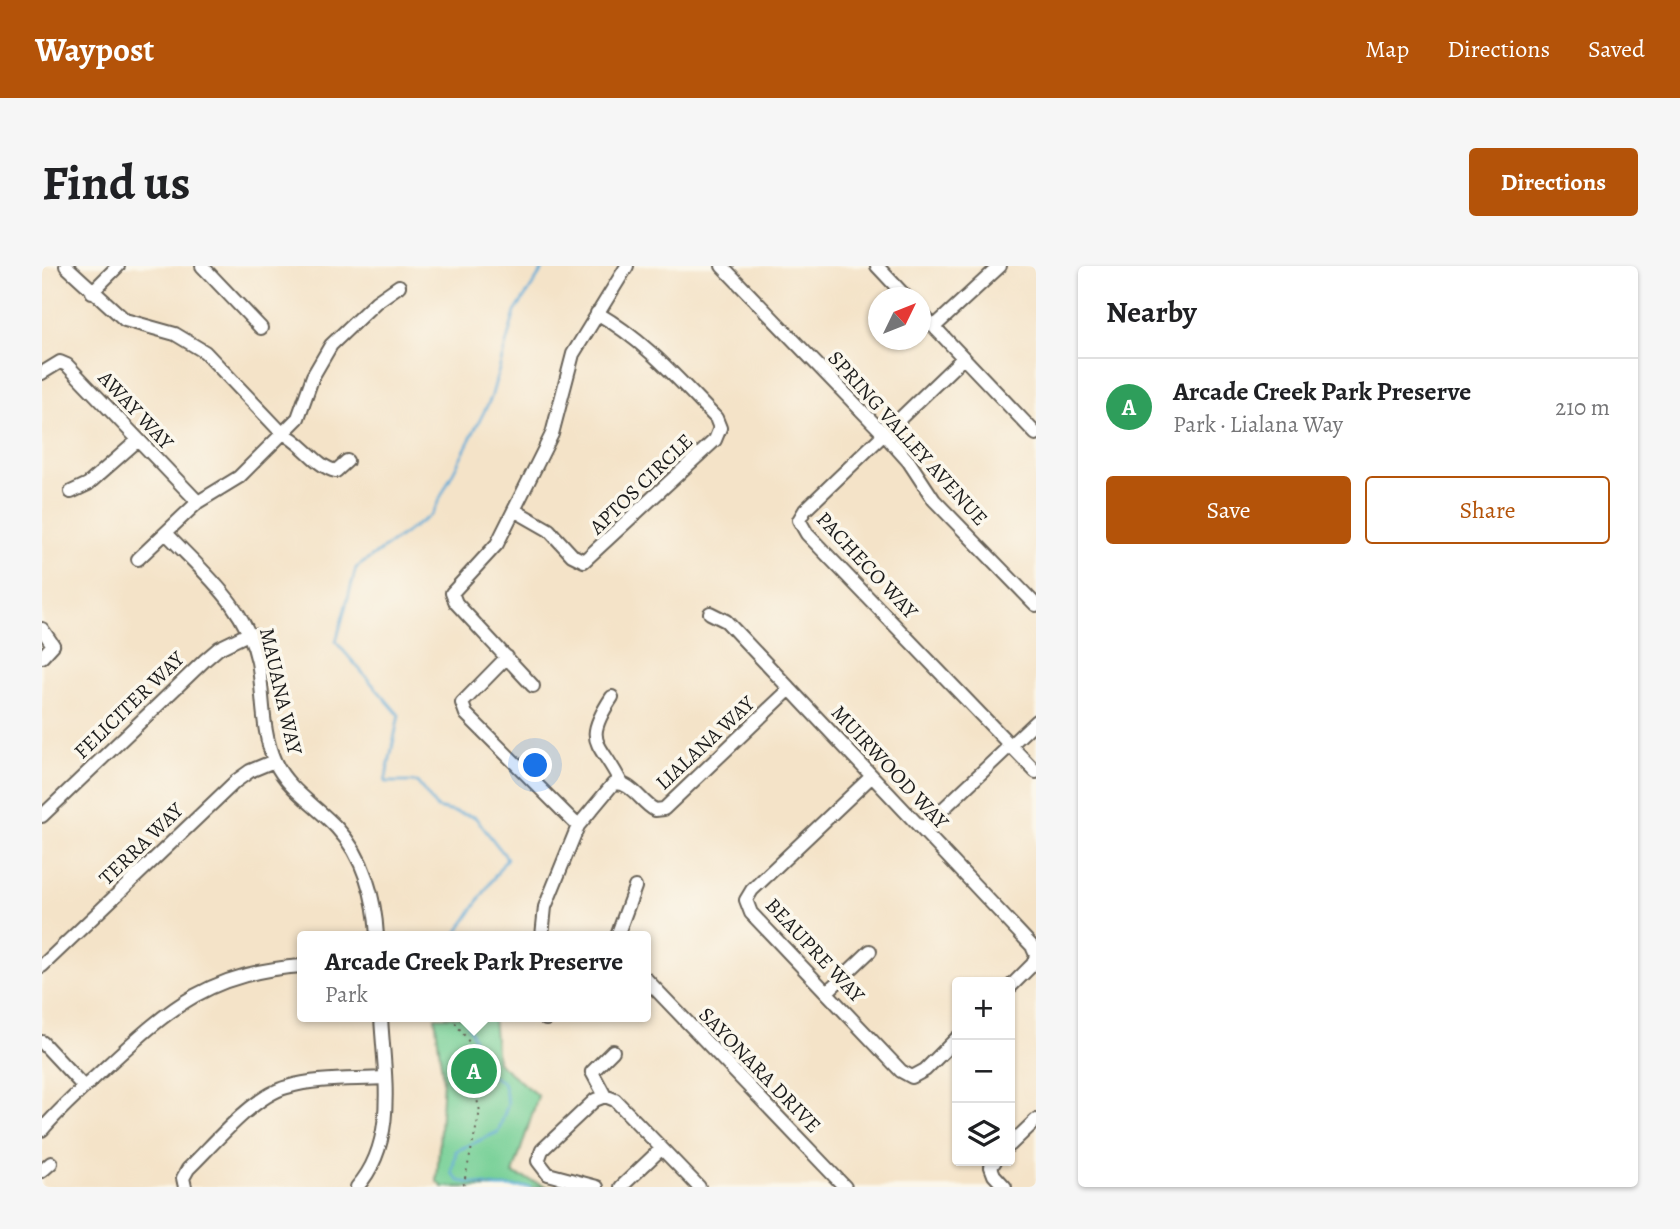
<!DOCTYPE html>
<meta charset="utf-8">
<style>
body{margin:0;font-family:Alegreya,serif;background:#f6f6f6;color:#202124}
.controls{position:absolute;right:21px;bottom:21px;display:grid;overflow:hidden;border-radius:7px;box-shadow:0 2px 5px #0004}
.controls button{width:63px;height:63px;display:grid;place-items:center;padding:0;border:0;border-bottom:2px solid #e0e0e0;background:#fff;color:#202124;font:35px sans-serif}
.compass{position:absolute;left:826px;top:21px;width:63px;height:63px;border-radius:50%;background:#fff;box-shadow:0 2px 5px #0004;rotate:47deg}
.you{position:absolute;left:494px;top:500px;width:24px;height:24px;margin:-18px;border:5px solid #fff;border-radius:50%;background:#1a73e8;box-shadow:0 0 0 10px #1a73e833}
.badge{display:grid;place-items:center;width:46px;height:46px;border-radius:50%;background:#b45309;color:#fff;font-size:23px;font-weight:700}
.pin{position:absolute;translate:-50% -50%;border:4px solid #fff;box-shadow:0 2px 7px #0006}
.popup{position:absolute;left:255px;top:665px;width:354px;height:91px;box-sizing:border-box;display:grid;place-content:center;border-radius:7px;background:#fff;filter:drop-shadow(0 2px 5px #0005);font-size:23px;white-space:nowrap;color:#757577}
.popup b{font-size:26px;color:#202124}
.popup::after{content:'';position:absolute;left:50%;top:100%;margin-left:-14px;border:14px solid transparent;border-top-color:#fff}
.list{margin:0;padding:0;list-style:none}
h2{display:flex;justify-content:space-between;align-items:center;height:91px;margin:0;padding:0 28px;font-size:30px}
h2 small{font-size:23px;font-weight:400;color:#757577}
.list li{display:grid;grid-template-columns:46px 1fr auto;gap:21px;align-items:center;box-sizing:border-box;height:98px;padding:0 28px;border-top:2px solid #e0e0e0}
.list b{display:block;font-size:26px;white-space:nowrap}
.list p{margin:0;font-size:23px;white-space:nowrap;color:#757577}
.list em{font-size:23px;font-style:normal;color:#757577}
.actions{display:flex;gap:14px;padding:21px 28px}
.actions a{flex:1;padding:16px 0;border:2px solid #b45309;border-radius:7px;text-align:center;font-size:24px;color:#b45309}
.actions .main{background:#b45309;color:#fff}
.icon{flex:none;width:38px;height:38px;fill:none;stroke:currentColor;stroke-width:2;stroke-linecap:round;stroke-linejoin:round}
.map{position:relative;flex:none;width:994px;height:921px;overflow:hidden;border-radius:7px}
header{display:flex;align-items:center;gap:42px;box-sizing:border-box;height:98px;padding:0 35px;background:#b45309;color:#fff}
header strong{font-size:33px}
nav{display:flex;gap:38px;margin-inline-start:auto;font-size:24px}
.intro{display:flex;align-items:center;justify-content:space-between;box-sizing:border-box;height:168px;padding:0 42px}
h1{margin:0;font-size:49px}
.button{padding:18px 32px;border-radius:7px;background:#b45309;color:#fff;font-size:24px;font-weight:700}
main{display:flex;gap:42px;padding:0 42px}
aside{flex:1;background:#fff;border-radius:7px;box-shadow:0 2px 5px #0004}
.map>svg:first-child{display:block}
.green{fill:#77d097;stroke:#4a765a;stroke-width:2}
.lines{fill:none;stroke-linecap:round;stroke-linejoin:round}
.stream{stroke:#5ea9d6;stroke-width:2.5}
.minor-casing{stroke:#686258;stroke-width:16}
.path{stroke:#686258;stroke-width:2;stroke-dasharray:2 5;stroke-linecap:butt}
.minor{stroke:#fff;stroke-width:12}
.labels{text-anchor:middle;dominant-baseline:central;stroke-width:7;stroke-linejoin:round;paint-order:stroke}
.street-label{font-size:21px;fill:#1c1c1c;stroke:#fbf7ec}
</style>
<header>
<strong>Waypost</strong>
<nav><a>Map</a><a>Directions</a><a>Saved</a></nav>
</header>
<div class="intro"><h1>Find us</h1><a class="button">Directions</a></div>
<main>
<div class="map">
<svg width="994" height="921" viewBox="0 0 994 921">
<rect width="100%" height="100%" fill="#fbf7ec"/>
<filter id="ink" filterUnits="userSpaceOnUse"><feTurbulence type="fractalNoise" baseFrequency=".0143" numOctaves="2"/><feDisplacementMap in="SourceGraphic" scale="14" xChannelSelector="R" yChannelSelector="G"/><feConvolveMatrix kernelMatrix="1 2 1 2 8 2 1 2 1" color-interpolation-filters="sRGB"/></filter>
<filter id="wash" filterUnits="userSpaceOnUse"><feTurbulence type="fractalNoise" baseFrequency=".00686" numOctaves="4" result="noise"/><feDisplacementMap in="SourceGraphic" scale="28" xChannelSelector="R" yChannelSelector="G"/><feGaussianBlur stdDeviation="1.57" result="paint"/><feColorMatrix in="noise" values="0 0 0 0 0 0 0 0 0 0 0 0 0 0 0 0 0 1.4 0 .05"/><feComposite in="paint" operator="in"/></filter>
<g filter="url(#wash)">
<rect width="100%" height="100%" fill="#f4e3c8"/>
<path class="green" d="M393,751H451L455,796L496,830L471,908L507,921H401L395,915L401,813Z"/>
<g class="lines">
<path class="stream" d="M413,670L465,592L433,551L395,542L375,516H343L357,449L294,376L314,302L390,248L449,132L473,46L503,0
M423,751L432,773V796L441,806L461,816L466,838L456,866L414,885L410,907L417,915L456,921H488"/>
</g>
</g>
<g filter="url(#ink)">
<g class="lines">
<defs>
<path id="minor" d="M24,0L83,54L133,68L163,86L240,167C260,175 274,201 294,205L305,195
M160,0L219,62
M680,0L842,168L867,196L892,234L994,339
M835,0L865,32
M50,26L76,0
M878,46L994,168
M892,61L958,0
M921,92L763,244L757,254L765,268L994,506
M0,107L18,96L25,99L156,236
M29,226L46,218L95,175
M472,244L507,264L530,289L542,295L673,174L678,162L674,152C636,113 602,74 555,47
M125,268C162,307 205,341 216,396C222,428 219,466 233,496C246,524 275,540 295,562C322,591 333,632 335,670
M96,293L156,236L197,211L256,152L271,110L289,79L334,36L357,20
M668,347L684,355L990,680L994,689
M0,363L11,379L0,391
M465,391L420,437L424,448L536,560
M491,420L414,337L410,327L455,278L510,168L531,88L585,0
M570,431C539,478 558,474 579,517
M830,510L710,624L704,634L709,647L859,805L870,811L883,804L915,772
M0,550L163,394L177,382L208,367
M880,563L994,455
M500,670L503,641L536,560L571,518C589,514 598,536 613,544L622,543L748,423
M575,670L593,621
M0,700L194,515L208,505L232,495
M604,713L803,921
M968,721L991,698L994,690
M786,725L828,685
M504,751V753
M0,776L42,821
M563,830L550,806L571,785
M0,864C19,841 43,821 65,800C130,740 169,706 260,700
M968,879L994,854
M953,895L949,901L952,909L963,921
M0,905L9,897
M143,921L141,912L146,903C172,878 211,830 245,821C275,812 310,814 342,812
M315,921C356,875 342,808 339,751
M555,921L506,908L496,895L500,884L553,834L563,830L573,834L657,921
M579,921L619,883"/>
</defs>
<use href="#minor" class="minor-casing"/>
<path class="path" d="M409,751L427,776L428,807L438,845L421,921"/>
<use href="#minor" class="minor"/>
</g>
</g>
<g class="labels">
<g class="street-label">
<text transform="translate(94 144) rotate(47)">AWAY WAY</text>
<text transform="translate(866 172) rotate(48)">SPRING VALLEY AVENUE</text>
<text transform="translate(599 218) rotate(-44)">APTOS CIRCLE</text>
<text transform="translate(825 299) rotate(47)">PACHECO WAY</text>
<text transform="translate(239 425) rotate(77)">MAUANA WAY</text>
<text transform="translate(87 439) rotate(-44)">FELICITER WAY</text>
<text transform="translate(663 477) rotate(-43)">LIALANA WAY</text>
<text transform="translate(848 501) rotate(47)">MUIRWOOD WAY</text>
<text transform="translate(99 578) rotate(-44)">TERRA WAY</text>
<text transform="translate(773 684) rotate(47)">BEAUPRE WAY</text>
<text transform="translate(718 804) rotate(46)">SAYONARA DRIVE</text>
</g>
</g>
</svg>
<div class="controls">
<button>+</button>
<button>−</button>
<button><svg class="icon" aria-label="layers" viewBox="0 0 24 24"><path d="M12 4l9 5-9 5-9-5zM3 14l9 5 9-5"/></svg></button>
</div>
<svg class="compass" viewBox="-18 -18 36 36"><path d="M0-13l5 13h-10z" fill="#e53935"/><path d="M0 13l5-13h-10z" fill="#757577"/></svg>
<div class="you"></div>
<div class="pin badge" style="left:432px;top:805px;background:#2e9e5b">A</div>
<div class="popup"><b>Arcade Creek Park Preserve</b>Park</div>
</div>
<aside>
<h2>Nearby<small></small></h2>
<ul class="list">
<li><span class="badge" style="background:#2e9e5b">A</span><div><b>Arcade Creek Park Preserve</b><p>Park · Lialana Way</p></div><em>210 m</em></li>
</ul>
<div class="actions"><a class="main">Save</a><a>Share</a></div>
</aside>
</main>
